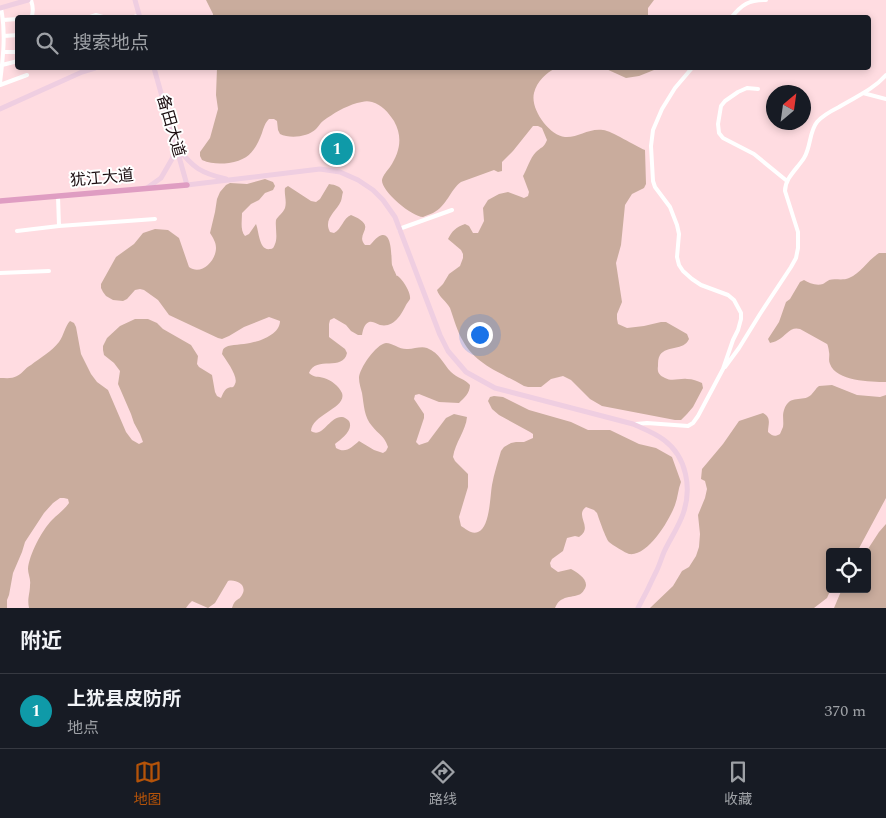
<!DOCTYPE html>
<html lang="zh">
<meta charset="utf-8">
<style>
body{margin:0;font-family:Spectral,"Noto Sans SC",serif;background:#20242c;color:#f1f3f6}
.controls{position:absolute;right:15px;bottom:15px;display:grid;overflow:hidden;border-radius:5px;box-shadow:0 2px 8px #0003}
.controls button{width:45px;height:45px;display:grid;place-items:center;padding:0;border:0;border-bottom:1px solid #363941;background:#171b24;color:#f1f3f6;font:25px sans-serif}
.compass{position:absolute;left:766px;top:85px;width:45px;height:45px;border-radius:50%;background:#171b24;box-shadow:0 2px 8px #0003;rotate:29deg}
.you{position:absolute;left:479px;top:334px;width:18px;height:18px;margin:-12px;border:4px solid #fff;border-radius:50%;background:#1a73e8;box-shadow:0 0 0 8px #1a73e833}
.badge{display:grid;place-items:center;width:32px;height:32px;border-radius:50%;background:#b45309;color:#fff;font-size:16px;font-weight:700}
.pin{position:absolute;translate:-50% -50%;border:2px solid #fff;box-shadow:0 1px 5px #0006}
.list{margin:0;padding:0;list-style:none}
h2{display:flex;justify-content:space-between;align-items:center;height:65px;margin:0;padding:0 20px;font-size:21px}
h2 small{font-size:16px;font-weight:400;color:#9ea1a6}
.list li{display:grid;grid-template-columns:32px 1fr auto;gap:15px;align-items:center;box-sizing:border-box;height:75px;padding:0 20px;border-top:1px solid #363941}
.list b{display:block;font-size:19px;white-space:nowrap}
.list p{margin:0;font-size:16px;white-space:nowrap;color:#9ea1a6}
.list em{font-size:16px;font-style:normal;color:#9ea1a6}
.icon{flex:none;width:28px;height:28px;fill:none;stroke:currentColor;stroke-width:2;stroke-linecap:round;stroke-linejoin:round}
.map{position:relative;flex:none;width:886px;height:608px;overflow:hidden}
.search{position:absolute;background:#171b24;box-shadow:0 2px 8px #0003;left:15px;right:15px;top:15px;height:55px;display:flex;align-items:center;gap:12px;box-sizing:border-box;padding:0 18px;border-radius:5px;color:#9ea1a6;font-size:19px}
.sheet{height:140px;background:#171b24}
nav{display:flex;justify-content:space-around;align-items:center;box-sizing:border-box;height:70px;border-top:1px solid #363941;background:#171b24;font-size:14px;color:#9ea1a6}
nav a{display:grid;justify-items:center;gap:2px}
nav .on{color:#b45309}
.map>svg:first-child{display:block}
.green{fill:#c9ac9d}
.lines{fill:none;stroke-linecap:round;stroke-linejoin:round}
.street{stroke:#fff;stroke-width:4}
.secondary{stroke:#efcee1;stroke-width:5}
.primary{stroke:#df9dc2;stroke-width:5.5}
.labels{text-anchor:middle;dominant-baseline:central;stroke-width:4;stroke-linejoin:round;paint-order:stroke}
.street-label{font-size:16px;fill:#1b0d10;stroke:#fff}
</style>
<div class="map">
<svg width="886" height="608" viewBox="0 0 886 608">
<rect width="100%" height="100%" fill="#ffdce1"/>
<path class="green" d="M206,0H654L648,8V18H213V14Z
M217,68H556C546,73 537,81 534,93C530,109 549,135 565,137C578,138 588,128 603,130C612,131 635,146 645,150L646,184L644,188L632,194L625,205L621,245L616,263L622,302L617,314V319L618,324L627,328L644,326L661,322H666L687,334L689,339C684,351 667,345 660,355C658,358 658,362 658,366C657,372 659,375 665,378C672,382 680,378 687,379C693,379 697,381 702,383L703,388L693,407L687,414L681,420H675L602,406L590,399L571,380L563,376L551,379L541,387H528L524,386C502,373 476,365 463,341C457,331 454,319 450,308C446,301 439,297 437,290L443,284L449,274L460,266L463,258V254L461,250L448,239C452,231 456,227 465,224L469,226L473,233H478L484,221L483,208L488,200L499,194L508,192L524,198L528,196L529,192L523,176C527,169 530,158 536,152C541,147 544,148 547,140L542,128L538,126H533L513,151L502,162V171L498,172L494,170L461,182C450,190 447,206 433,213C430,214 426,216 423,217C412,217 381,191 382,180C383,175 387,171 390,167C400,152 403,137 394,121C388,112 382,105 372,102C366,100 362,102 357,103C344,107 334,113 323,121C320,123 319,126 316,129C308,137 290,139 280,134L278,130L277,121L274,119H269C265,123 264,127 262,133C255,151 249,160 229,163C220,164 211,164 202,160L200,156V152L210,138L218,109L216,95Z
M604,68H655L654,70L639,76L626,78Z
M265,179L273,182L275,186L273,190L265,193L259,200L251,204L242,213C242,221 240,230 245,236L249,234L256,224C259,231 259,251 270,249C273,249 274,247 275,244C278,237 275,228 276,220C278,216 283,213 285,208C287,201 284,195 285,188L288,186L311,201L316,202L320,199L329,184C336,185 340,186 343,192C342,195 342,198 341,201C336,212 323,219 330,232L334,233C342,229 343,218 351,215C380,227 354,233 365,245H370C372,243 375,239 378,237C393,227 391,259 392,265C393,267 394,271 395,272C398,279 395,273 400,278C404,282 411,293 410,299C409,301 407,303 406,305C401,315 394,328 380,325C376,324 374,321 369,322C364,324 363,330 362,335H358L351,331L346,325L334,318L330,320L329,324V337L345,349L347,353C343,372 316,355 309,373C314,378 318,376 324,378C331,380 339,386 342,393C347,408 312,414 311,431C323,439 329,416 342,417C344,417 347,419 349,421C354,430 341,439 335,444L336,448C346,454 352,447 359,441L374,450L383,453L386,451L388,447C384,435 379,435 372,426C364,417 364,405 362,393C361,389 359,383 359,378C359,369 376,344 386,343C393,343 400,350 408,349C414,349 421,346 427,348C440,353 443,364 451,372C457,378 465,379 470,385C470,393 464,398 459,403L439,402L419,394L415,395L414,399L424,414V418L416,442L419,445L428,442L446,418L454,414L467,417C466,430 455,443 453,457L455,461L468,474V487L459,517L461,526C466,529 472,535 478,532C490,528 490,496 492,485C494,473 498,462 501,451L504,447L511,443L516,442H524L533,438V434L530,432L499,415L492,409L488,401L490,397L494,396L503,397L529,410L571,422L588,430H610L639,444L656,448L672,457L681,482C678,489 678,497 675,505C670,519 648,557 629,554C626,553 612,545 609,542C606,539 599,519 597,513L594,510L586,507C574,516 594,527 579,537L575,536L567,538L563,551L552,559L550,563L551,567L558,572L571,569C578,573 591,581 584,590C583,592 580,595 578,595C574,597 568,596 563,599C558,601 557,604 555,608H232C235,598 239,601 242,595C248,585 236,579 228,581L215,603L208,608L192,601L189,604L186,608H29C27,598 30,594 30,585C31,579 28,574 28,569C29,555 42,530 52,520C58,514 64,510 69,503L68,499L64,498H60L53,503L44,513L25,542L22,552L13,573L9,595L7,600V608H0V378C6,378 12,379 17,376C23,373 25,368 31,365C40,358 52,351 59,342C64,335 65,326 70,321L74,323L76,327L81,354L91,374L97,382L108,390L126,432L132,440L139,444L143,442L140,434L134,423L131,414L118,384L120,371L114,363L104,355L103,350V346L107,338L120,326L135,319H148L157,323L163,329L191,345L198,356L197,364L199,367L212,375L215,392L217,396L221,398C223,394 224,390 228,388C232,386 233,389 235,384C239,377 226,360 222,354C223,351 222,349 226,347C231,344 243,345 250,343C261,341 280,334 280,321L269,317L244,327L229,336L222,339L218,338L169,315L158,300L144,290L140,289L135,290L127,299L123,301L113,300L106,296L103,292L101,288V284L116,257L134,244L143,233L155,229L168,230L179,238L189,267C201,276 216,261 216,248C216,242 213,238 210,233L215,212L217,199L220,192L226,185L230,183L247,184Z
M879,253H886V382C871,382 836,381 830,364C828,360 830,356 829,352C829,351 828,345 827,344L800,329C790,326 786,336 778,340C775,342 772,342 770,343L768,339L779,322L786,302L790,299L800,282L804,280C809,283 816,286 823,284C823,284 829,280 829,280C835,278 842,281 849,278C861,273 868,260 879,253Z
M832,385L857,395L880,397L886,395V498L857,552H830V589H831L827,598L814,608H650L673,586L682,571L689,567L696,556L699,547L700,534L698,515L705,498L707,489L705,481L701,479L702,469L723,444L739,421L763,413C772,418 768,424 768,432C772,436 775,437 780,434C781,432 782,429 783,427C784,421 782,416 784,410C790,393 802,403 811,395C814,392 816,388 819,386Z
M886,524V608H834L842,589H867L866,552L879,532Z"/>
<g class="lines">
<path class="street" d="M31,18C34,12 33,6 31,0
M87,18L96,15L106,18
M131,18L139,15
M731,18C742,4 749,0 766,0
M3,20L18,19
M4,36L18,35
M3,52H18
M2,65L18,61
M0,83C3,58 6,33 1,8
M0,85L27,75
M758,89L747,88L738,92L725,101L721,106L718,124L719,133L723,138L754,154L787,181
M863,93L886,99
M58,196L59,226L155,219
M399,229L452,210
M17,231L59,226
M0,273L49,271
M725,367L739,348L760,314L791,267L796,258L798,248V232L785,191C785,178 797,169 804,158C811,147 809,132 817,122C823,115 831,111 839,107C855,97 873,90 886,75
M636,424L647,423L688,426L693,423L698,416L723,369L733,340L738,330L741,319V313L734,300L728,295L701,285L692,279L683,271L679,265L677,257L679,234L677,225L670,207L655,187L653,181L651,146L653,130L662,109L675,88L692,68"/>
<path class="secondary" d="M135,0L140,18
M0,8L28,0
M154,68L187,185L320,169L340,172L358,180L373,190L383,200L395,217L440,335L448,351L466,372L495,388L633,424C644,429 655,433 664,440C687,457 692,489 683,514C678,528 670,539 664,552C661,559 659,567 655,574C650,585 644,597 638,608
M0,109L82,72L95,68
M178,148C193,168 201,173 226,179
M147,188L161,178L172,159L176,146"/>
<path class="primary" d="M0,201L187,185"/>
</g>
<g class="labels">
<g class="street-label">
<text transform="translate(171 126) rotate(74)">备田大道</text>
<text transform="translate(102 178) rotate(-5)">犹江大道</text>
</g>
</g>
</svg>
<div class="controls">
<button><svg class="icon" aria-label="locate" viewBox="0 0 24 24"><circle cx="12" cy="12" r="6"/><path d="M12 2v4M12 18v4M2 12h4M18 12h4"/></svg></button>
</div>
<svg class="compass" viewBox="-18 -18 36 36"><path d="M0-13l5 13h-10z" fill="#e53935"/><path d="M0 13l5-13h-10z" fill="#9ea1a6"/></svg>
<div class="you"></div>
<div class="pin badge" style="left:337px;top:149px;background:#0f9aa8">1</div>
<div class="search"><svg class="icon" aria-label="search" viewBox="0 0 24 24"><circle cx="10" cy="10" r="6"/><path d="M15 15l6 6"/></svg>搜索地点</div>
</div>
<section class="sheet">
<h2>附近<small></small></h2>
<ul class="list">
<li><span class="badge" style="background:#0f9aa8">1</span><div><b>上犹县皮防所</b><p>地点</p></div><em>370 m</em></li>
</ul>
</section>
<nav>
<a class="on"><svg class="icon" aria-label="map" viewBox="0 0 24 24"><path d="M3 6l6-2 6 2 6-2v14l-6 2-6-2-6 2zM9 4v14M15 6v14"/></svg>地图</a>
<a><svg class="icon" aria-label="directions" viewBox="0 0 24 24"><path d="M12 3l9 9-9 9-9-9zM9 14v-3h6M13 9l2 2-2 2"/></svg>路线</a>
<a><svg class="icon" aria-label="saved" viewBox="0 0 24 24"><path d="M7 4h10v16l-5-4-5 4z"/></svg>收藏</a>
</nav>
